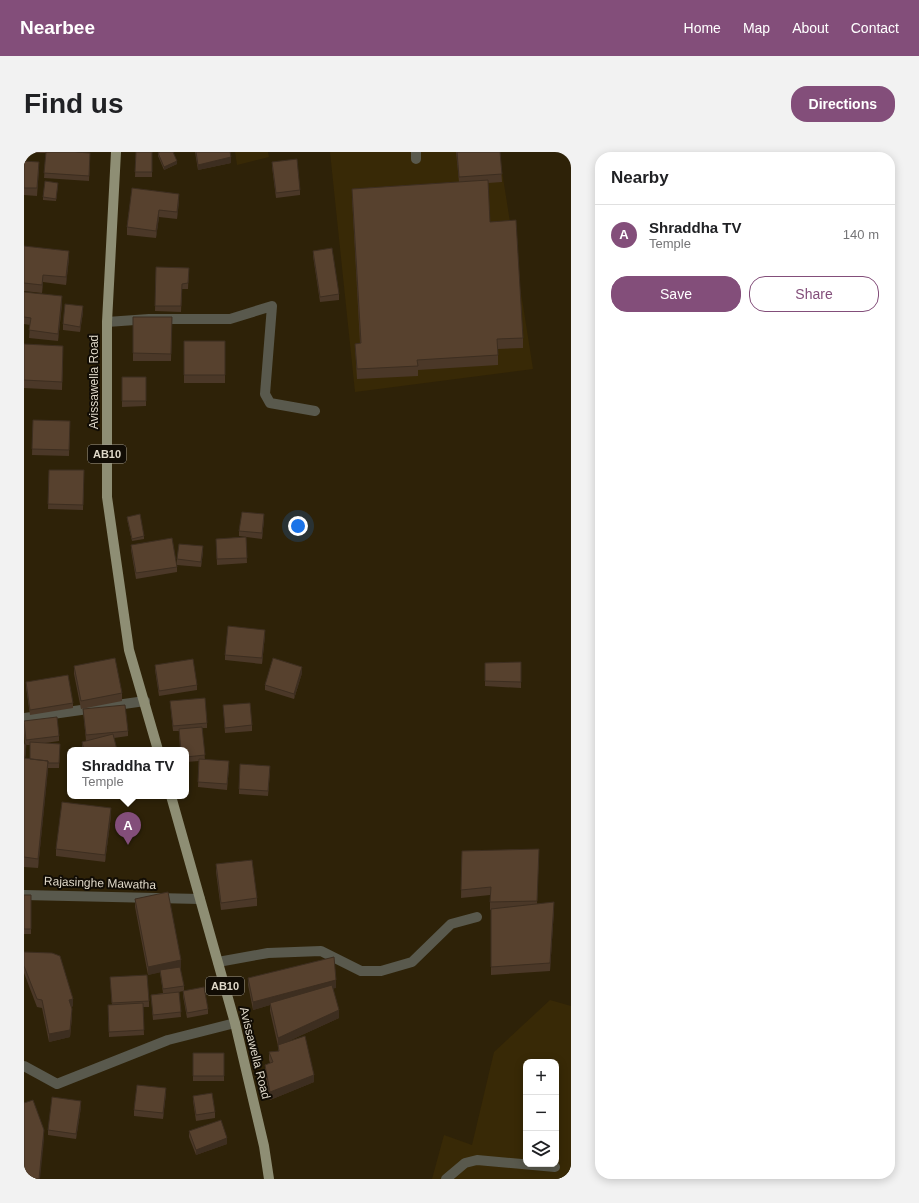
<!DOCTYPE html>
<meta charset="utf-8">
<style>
body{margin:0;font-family:Arial,sans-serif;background:#f2f2f2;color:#202124}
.controls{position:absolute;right:12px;bottom:12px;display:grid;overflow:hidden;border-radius:8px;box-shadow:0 2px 10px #0003}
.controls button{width:36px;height:36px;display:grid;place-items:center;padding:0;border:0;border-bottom:1px solid #e0e0e0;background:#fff;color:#202124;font:20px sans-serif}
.you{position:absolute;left:274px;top:374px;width:14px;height:14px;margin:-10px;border:3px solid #fff;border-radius:50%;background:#1a73e8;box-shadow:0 0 0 6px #1a73e833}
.badge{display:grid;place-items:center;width:26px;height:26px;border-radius:50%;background:#834e7a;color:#fff;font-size:13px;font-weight:700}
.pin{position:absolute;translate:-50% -33px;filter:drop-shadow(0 1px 2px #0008)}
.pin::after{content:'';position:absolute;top:21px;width:14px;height:12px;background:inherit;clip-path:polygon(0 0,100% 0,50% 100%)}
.popup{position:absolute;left:43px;top:595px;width:122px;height:52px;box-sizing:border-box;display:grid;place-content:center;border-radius:8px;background:#fff;filter:drop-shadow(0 1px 3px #0005);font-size:13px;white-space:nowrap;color:#757577}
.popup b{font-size:15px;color:#202124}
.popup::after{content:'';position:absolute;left:50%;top:100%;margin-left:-8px;border:8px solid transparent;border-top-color:#fff}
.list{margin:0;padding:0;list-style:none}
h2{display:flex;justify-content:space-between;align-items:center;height:52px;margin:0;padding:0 16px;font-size:17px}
h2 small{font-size:13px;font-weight:400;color:#757577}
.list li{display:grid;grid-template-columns:26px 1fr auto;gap:12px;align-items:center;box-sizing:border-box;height:60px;padding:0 16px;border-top:1px solid #e0e0e0}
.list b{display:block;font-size:15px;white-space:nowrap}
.list p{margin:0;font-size:13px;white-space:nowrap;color:#757577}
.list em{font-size:13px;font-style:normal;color:#757577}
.actions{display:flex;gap:8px;padding:12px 16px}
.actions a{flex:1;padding:9px 0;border:1px solid #834e7a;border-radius:16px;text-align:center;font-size:14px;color:#834e7a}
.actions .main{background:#834e7a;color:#fff}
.icon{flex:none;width:22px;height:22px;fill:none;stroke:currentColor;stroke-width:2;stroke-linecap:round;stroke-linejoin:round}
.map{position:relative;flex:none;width:547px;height:1027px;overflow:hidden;border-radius:16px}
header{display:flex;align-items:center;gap:24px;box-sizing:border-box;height:56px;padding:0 20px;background:#834e7a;color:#fff}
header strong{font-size:19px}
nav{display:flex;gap:22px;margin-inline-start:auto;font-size:14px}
.intro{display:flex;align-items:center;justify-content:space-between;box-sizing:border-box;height:96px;padding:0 24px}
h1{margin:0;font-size:28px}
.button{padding:10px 18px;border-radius:16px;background:#834e7a;color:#fff;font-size:14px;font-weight:700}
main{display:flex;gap:24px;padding:0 24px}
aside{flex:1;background:#fff;border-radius:16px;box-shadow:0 2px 10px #0003}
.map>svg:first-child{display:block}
.built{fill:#382906;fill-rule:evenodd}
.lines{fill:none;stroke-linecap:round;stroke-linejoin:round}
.minor{stroke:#59594d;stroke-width:10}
.major{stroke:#8e8e74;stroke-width:10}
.wall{fill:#4b3828;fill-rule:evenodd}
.shaded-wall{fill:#3d2e20}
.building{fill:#57412e;stroke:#3d2e20}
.labels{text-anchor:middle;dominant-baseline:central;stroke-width:4;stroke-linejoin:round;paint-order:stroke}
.shield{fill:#110c04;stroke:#a19b8e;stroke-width:1}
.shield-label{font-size:11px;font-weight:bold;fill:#dfd8c9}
.street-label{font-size:12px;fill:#dfd8c9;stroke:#110c04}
</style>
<header>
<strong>Nearbee</strong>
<nav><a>Home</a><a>Map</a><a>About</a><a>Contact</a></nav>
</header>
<div class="intro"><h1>Find us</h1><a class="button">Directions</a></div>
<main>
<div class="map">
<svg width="547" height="1027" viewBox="0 0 547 1027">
<rect width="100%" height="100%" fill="#2e2208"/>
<path class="built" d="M211,0H244L245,5L213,13Z
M306,0H475L509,217L331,240Z
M526,848L547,854V1027H408L420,983L448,993L470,900ZM502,910H532V1012H502Z"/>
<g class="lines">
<path class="minor" d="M392,0V7
M83,170L125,167H206L248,154L241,242L246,251L291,259
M0,566L121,549
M0,743L176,747
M194,810L244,801L297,799L337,819H357L388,810L427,772L453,765
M0,914L33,932L144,888L211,871
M422,1027L441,1011L453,1008L531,1015"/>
<path class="major" d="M92,0L83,170V345L105,498L134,598
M147,644L211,871L240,994L245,1027"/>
</g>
<path class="wall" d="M0,0H51L66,6L65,29L20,26L22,1H0Z
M112,0H128V25H111Z
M171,0H206L207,11L174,18Z
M432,0H476L478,30L464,31L466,70L499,186V196L474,197V213L394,218V224L333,227L331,192L336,191L328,46V37L435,30Z
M134,1L153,12L140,18L134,4Z
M0,9L15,17L13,44L0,43Z
M248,10L276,38V43L252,46L248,15Z
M34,33L32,49L19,48V45Z
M108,36L155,49L153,67L135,65L132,86L103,83V75Z
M0,94L45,106L42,133L19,130L18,141L0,139Z
M289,99L315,142V148L296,150L289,104Z
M132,115L165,116L164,137H158L157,160L131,159Z
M0,140L38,152L34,189L5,186L6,173L0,172Z
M59,160L56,180L39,178V172Z
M109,165H148L147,209H109Z
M160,189H201V231H160Z
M0,192L39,201L38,238L0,236Z
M98,225H122V254L98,255Z
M9,268L46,269L45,304L8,303Z
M25,318H60L59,358L24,357Z
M103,365L120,384V387L108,389L103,367Z
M240,367L238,387L215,384V379Z
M222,385L223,411L193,413L192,387Z
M107,393L153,415V420L112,427L107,398Z
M179,400L177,415L153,413V407Z
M241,483L238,512L201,508V503Z
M497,510V536L461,534V511Z
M131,513L173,533V538L135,544L131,518Z
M50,514L98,541V549L57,557L50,522Z
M278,521L270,547L241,538V533Z
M2,530L49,551V556L6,563L2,535Z
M146,549L183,571V576H178L181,608L205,615L203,638L174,635L175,609L162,610V598H156L155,579H149Z
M199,553L228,573V579L201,581Z
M59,557L104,579V584L90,586L93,598H58V590L65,588L62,589Z
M0,569L35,584V589L21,591L36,592L35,616H24L14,716L0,715V592H1L0,580ZM2,593H6V607L1,606Z
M246,619L244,644L215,642V637Z
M87,664L81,710L32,704V697Z
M515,697L513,752L530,757L526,819L467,823V758H466V743L437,746L438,699Z
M192,712L233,746V754L197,758L192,720Z
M0,743H7V782H0Z
M111,747L157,816H156L160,834V839L184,857V862L163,866L159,844V839L155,840L157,865L129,868L127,843L139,841L136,820L124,823L111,755Z
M0,800L49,854L47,855L48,865L46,885L25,890L18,856L13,855L0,821Z
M86,825L125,849V855H119L120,883L85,885L84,858L88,853Z
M224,826L312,836H309L315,866L258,892L290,930L246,948L241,921V913L246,911L245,908V900L254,899V893V894L246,859V853L229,858L224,833Z
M169,901H200V929H169Z
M142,941L139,967L110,964V958Z
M169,944L191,960V966L172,969L169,949Z
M57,955L52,987L24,983V978Z
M165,979L203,992L172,1003L165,985Z"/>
<path class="shaded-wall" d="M207,5V11L174,18V13Z
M153,9V12L140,18V15Z
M155,42V49L153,67V60Z
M135,58V65L132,86V79Z
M45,99V106L42,133V125Z
M19,123V130L18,141V133Z
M38,144V152L34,189V182Z
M59,154V160L56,180V175Z
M240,362V367L238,387V381Z
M179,394V400L177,415V410Z
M241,478V483L238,512V506Z
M278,515V521L270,547V542Z
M24,609V618L14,716V707Z
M87,656V664L81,710V703Z
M530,750V757L526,819V811Z
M157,808V816L124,823V815Z
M312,828V836L246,853V851V853L229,858V850Z
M49,847V854L45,856V848Z
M48,857V865L46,885L25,890V882Z
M315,858V866L254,894V886Z
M290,923V930L246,948V940Z
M142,936V941L139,967V961Z
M57,949V955L52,987V982Z
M20,978V988L16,1027H15Z
M203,986V992L172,1003V998Z"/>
<path class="building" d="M22,0H51L66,1L65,24L20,21Z
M112,0H128V20H111Z
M136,0H149L153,9L140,15L134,1Z
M172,0H206L207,5L174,13Z
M433,0H476L478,22L435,25Z
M273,7L276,38L252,41L248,10Z
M0,9L15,10L13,36H0Z
M464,28L466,70L492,68L499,186L473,187L474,203L393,208L394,214L333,217L331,192L337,191L328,37Z
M21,29L34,31L32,47L19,45Z
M108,36L155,42L153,60L135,58L132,79L103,75Z
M0,94L45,99L42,125L19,123L18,133L0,131Z
M308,96L315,142L296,145L289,99Z
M132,115L165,116L164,131L158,132L157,154H131Z
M0,140L38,144L34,182L5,178L7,166L0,165Z
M41,152L59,154L56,175L39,172Z
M109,165H148L147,202L109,201Z
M160,189H201V223H160Z
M0,192L39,194L38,230L0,228Z
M98,225H122V249H98Z
M9,268L46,269L45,298L8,297Z
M25,318H60L59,353L24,352Z
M218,360L240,362L238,381L215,379Z
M116,362L120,384L108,387L103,365Z
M222,385L223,406L193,407L192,387Z
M148,386L153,415L112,421L107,393Z
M155,392L179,394L177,410L153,407Z
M204,474L241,478L238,506L201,503Z
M91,506L98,541L57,549L50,514Z
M249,506L278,515L270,542L241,533Z
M169,507L173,533L135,539L131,513Z
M497,510V530L461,529V511Z
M44,523L49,551L6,558L2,530Z
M181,546L183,571L149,574L146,549Z
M226,551L228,573L201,576L199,553Z
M101,553L104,579L62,583L59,557Z
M33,565L35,584L2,588L0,569Z
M178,575L181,603L162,605V598H157L155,577Z
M89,582L93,598H60L58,590Z
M6,590L36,592L35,611H24V609L6,607Z
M0,592H2L1,605H0Z
M0,606L24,609L14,707L0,705Z
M175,607L205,609L203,632L174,630Z
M216,612L246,614L244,639L215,637Z
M38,650L87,656L81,703L32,697Z
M515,697L513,749L466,750L467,735L437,738L438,699Z
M228,708L233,746L197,751L192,712Z
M144,740L157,808L124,815L111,747Z
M0,743H7V777H0Z
M530,750L526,811L467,815V757Z
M0,800L28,801L36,804L49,847L45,848L48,857L46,878L25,882L18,848L13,847L0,814Z
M310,805L312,828L229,850L224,826Z
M156,815L160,834L139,837L136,818Z
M123,823L125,849L88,851L86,825Z
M308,833L315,858L254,886L246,851Z
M180,835L184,857L163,861L159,839Z
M155,840L157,860L129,863L127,843Z
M119,851L120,878L85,880L84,853Z
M281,884L290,923L246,940L241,913L249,910L245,900L255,899L254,893Z
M169,901H200V924H169Z
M113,933L142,936L139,961L110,958Z
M188,941L191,960L172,963L169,944Z
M28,945L57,949L52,982L24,978Z
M9,948L20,978L15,1027H0V951Z
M197,968L203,986L172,998L165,979Z"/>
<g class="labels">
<g class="shield">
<rect x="64" y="293" width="38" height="18" rx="3"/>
<rect x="182" y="825" width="38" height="18" rx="3"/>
</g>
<g class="shield-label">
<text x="83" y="302">AB10</text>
<text x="201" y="834">AB10</text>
</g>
<g class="street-label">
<text transform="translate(70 230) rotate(-90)">Avissawella Road</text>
<text transform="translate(76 731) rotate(2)">Rajasinghe Mawatha</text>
<text transform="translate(231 901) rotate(76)">Avissawella Road</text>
</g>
</g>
</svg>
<div class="controls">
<button>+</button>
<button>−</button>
<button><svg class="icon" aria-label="layers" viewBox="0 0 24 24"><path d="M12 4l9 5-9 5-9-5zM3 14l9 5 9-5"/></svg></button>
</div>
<div class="you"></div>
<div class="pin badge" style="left:104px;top:693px">A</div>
<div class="popup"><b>Shraddha TV</b>Temple</div>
</div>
<aside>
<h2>Nearby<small></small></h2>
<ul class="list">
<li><span class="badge">A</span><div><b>Shraddha TV</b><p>Temple</p></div><em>140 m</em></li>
</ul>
<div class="actions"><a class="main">Save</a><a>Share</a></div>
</aside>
</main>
